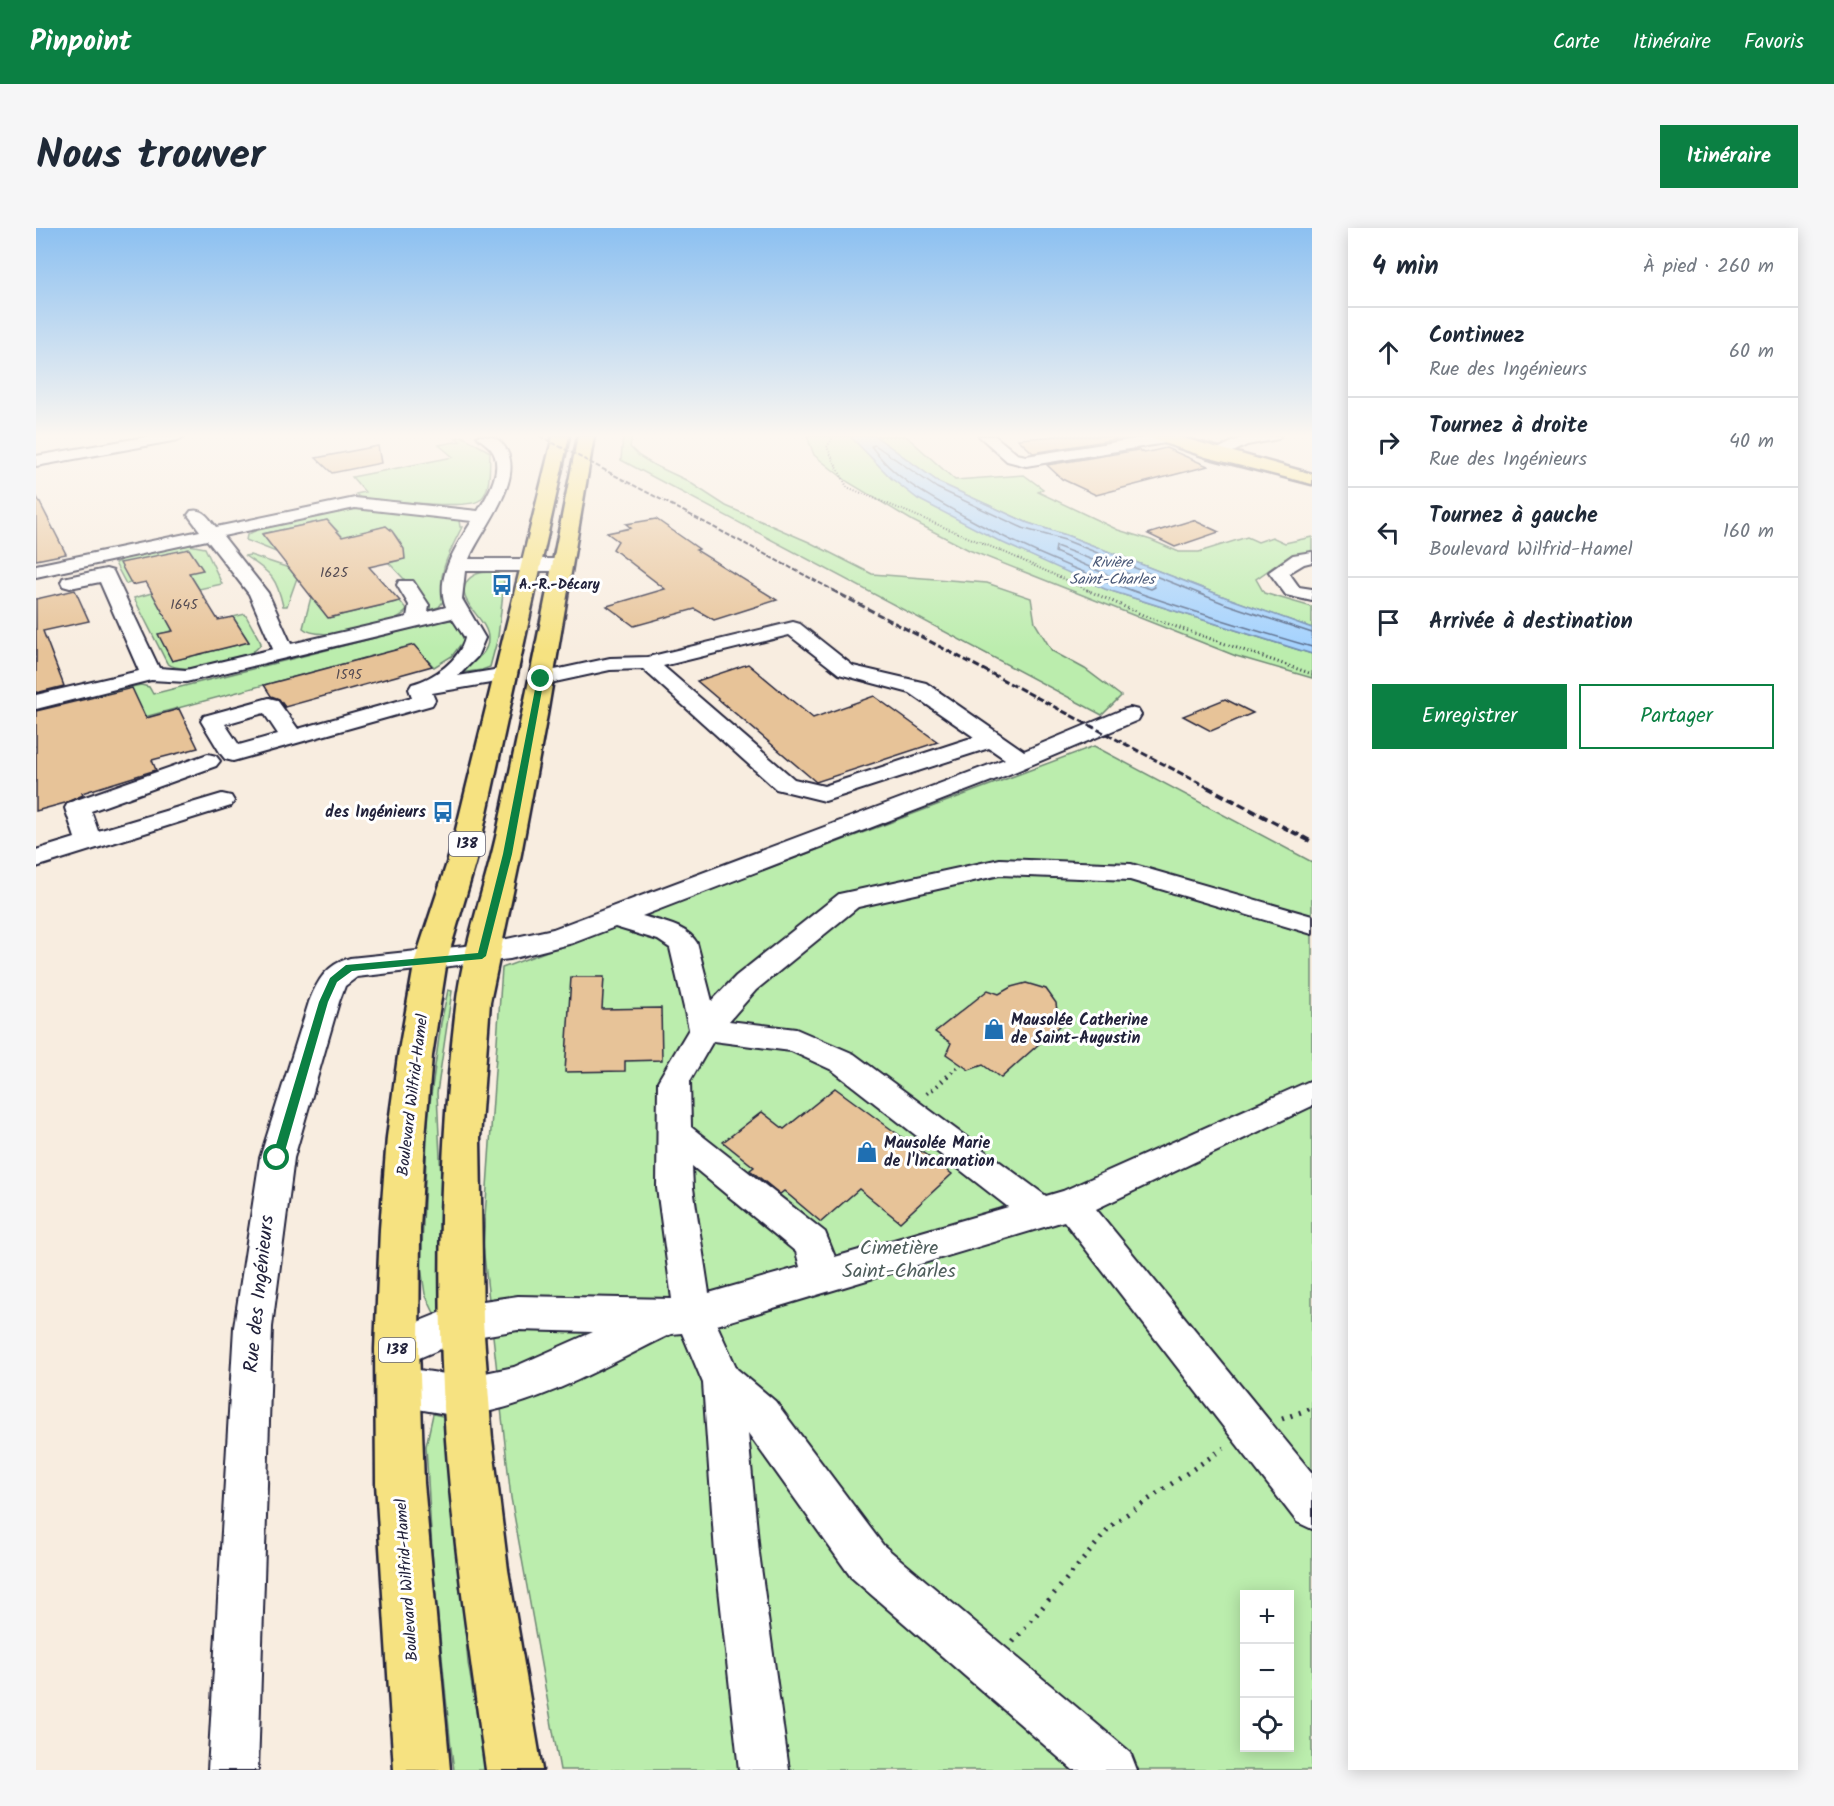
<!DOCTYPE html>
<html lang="fr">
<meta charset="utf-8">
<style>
body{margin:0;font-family:Kalam,sans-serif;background:#f6f6f7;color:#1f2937}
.controls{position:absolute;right:18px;bottom:18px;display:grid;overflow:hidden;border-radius:0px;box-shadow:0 3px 15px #0003}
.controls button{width:54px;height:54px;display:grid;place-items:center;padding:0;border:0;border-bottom:2px solid #e0e1e3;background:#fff;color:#1f2937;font:30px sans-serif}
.stop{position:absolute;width:18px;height:18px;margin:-14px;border:4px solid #0b8043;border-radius:50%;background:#fff}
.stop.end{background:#0b8043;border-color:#fff;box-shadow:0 2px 6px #0008}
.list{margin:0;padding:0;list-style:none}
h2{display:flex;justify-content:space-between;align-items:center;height:78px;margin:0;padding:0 24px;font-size:26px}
h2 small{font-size:20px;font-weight:400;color:#747a83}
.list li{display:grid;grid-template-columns:39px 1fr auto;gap:18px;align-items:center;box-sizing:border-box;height:90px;padding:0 24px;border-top:2px solid #e0e1e3}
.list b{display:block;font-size:22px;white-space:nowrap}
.list p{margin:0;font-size:20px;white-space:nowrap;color:#747a83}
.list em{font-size:20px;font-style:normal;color:#747a83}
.actions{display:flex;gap:12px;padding:18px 24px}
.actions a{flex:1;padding:14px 0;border:2px solid #0b8043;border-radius:0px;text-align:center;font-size:21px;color:#0b8043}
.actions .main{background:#0b8043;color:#fff}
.icon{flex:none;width:33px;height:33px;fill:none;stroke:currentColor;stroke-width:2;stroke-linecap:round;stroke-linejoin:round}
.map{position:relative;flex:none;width:1276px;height:1542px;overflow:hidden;border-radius:0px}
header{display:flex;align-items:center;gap:36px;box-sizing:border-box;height:84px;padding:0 30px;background:#0b8043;color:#fff}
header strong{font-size:28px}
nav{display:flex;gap:33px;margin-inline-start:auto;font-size:21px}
.intro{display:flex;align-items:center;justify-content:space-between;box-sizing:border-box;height:144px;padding:0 36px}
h1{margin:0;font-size:42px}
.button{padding:15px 27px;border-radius:0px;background:#0b8043;color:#fff;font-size:21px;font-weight:700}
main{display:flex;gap:36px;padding:0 36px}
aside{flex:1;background:#fff;border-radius:0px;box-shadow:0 3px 15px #0003}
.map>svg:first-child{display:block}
.green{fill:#bbedad;stroke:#6e8874;stroke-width:1.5;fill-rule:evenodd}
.water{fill:#a2d1fe;stroke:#6f8bb0;stroke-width:1.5}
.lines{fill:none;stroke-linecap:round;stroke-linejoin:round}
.shore{stroke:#556889;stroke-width:1.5}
.building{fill:#e7c398;stroke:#22223b;stroke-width:1.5}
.minor-casing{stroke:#22223b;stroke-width:4}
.major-casing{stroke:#22223b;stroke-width:5}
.path-far3{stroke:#22223b;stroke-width:2;stroke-dasharray:1 2;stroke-linecap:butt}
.path-far2{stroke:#22223b;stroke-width:3;stroke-dasharray:1 3;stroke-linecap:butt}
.path-far1{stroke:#22223b;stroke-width:4.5;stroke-dasharray:1.5 5;stroke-linecap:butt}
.path{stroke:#22223b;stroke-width:5;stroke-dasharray:2 7;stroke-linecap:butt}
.minor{fill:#fff;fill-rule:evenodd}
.major{fill:#f6e281;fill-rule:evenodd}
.rail-far2{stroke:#22223b;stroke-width:2;stroke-dasharray:5 2;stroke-linecap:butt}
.rail-far1{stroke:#22223b;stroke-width:3;stroke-dasharray:7 3;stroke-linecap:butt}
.rail{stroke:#22223b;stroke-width:4;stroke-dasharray:8 4;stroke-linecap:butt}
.route{fill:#0b8043}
.labels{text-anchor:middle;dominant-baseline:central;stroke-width:6;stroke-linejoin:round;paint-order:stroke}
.number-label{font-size:14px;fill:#534a52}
.far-poi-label{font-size:14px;font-weight:bold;fill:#22223b;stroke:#fff;text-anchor:start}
.far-water-label{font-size:15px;font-style:italic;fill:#485776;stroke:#fff}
.shield{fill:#fff;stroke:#646476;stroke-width:1.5}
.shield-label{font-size:15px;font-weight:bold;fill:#22223b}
.poi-label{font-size:16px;font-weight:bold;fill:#22223b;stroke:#fff;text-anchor:start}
.street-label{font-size:16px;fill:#22223b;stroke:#fff}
.near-park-label{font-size:20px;fill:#505f5d;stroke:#fff}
.near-street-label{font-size:20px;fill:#22223b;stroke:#fff}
</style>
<header>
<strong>Pinpoint</strong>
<nav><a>Carte</a><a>Itinéraire</a><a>Favoris</a></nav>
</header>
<div class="intro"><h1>Nous trouver</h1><a class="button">Itinéraire</a></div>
<main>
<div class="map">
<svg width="1276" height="1542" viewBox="0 0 1276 1542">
<rect width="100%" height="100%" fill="#f8ede0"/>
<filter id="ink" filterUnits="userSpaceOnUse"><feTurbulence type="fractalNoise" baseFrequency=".0167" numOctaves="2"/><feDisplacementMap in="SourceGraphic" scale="12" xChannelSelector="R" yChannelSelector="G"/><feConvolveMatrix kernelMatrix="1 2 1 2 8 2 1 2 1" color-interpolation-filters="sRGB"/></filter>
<g filter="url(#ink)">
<path class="green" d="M426,208L454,224C453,238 456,262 444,272C431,283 345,271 324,270L320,266L329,264L316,249L417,229L403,217L424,213L420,210Z
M587,208H596L594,219L603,228L618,237L650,252L690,278L773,314L836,346L951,355L995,370L999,395L1016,423L1049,441L1085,468L1066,487L585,232Z
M771,208H814L856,251L1069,361L1276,426V450L1200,428L933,322L877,293L812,254L778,227Z
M839,208H870L919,252L988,247L1007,261L1002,264L1082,302L1115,312L1143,324H1163L1211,309L1222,314L1236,309L1249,315L1276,309V323L1247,332L1220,351L1228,365L1276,379V400L1189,369L1030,307L992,295L904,255Z
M326,280L419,290L423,292L424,299H426C415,321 399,348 408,372L403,379L390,383L383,367L353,335L368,331C368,317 361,307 350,298L308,310L291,292L226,306L240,324L210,312L211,307L226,299Z
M153,317L169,320L186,356L163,361L153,345L90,356L79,335L89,330Z
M214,327L253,340L261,350L251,378H247C240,347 234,345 209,328Z
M458,344L467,349L468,356L462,409L454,439L446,442L423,445C432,433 452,430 452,411C453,390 416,373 432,352C439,344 449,344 458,344Z
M116,365L137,403L123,406L136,433L213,414L197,389L209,386L225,415C217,434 147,449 131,435L98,370Z
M275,369L293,390L364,373L371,382C361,398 283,415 267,400Z
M417,392L421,395L428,412L416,428L398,439L377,417L0,518L27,478V473L105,457L113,459L117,466L405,393Z
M1058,518L1276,634V1542H524L475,1270L447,1018L466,740ZM1208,1366H1254V1520H1208Z
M412,762L416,763L401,865L408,1015L404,1087H399L389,1066L385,1039L392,889L405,795Z
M397,1186L411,1189L432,1435L450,1542H418L415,1520L397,1339L390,1218Z"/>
<path class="water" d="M814,208H839L904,255L992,295L1030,307L1189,369L1276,400V426L1069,361L967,315L882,271L856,251Z"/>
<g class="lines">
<path class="shore" d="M1020,318L1117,355L1119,359L1115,361L1074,348L1019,324Z
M1276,405L1187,375L1029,312L989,301L901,260L839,217L835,218C858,251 894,269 928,288C1038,349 1156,384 1276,419"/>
</g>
<path class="building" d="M1022,208H1075L1081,211L997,225L982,211Z
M342,218L345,235L296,245L280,230Z
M1130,220L1172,238L1060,267L1026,251L1011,237L1102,222L1108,225Z
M0,267L30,326L0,332Z
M620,291L663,321L660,322L741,372L678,392L659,381L598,398L571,378L629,361L577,321L582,313L571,305L595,300L590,296Z
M291,292L306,309L350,298L356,303L368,321L369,331L333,339L364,373L292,390L226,306Z
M1157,292L1183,304L1139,319L1112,306Z
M153,321L167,342L153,345L182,392L197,389L213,414L136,433L122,406L137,403L110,354L96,357L84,335Z
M39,362L53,393L7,403L28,458L0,465V371Z
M378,417L396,438L249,479L243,471L235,468L228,457Z
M712,436L777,490L838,468L902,514L780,554L661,453Z
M96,460L110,490L143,481L162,520L116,532L120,542L46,565L47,567L29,575L0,583V483Z
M1189,471L1217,485L1175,503L1147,488Z
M535,749H568L566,781L625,780L626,832L589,833V843L529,844Z
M990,755L1010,761L1020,775L1023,798L965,850L947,837L933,842L910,826L915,815L899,804L952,762L963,766L975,759Z
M799,860L916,946L864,994L823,961L785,994L748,963L744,966L714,942L718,939L687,914L726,884L748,901Z"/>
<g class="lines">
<defs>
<path id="minor" d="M115,208H149L142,212L0,238V228Z
M441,208C455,208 464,209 471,223C487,255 445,302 433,331H525L531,333L534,337L531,341L525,343H429L426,371L449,410L441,429L422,448L470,440L478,441L481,446L478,451L396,465L399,472L396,477L197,533L189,531L185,526L165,493L168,488L233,470L241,472L262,501L376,469L373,461L376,456C397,451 424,432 429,410L416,390L150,454L115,452L0,481V467L103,443L64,354L34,360L27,358L25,354L27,350L70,341L77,343L123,440L150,442L237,421L213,366L171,312L0,349V337L164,303L152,287L155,283C168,280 172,290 180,299L319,270L442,283C452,267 469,239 455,221C451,216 445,213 441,208ZM319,280L436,293C421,317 398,350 410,379L392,384L393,377L377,353H363L361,357L373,377L371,389L255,416L232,365L187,308ZM228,485L242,506L203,517L189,496Z
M943,208H959L981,226L990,228L1118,208H1135L1136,211L1129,215L990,238L971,233Z
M1209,208H1244L1242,211L1211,217L1187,229H1177L1174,226L1177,223Z
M1276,324V334L1268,336L1253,345L1263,359L1276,361V373L1250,367L1233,344L1257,327Z
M757,394L764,396L817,438L890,455L988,523L1086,482L1094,480L1102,482L1105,487L1102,492L971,547L606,688C626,694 650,697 661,715L676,773L700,748L803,666L964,631L1095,636L1276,688V706L1094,652L964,647L822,679L720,762L693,793L760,801L818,826L1010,968L1027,963L1276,852V878L1060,981L1276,1245V1301L1261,1294L1028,993L681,1097L701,1141L739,1173L847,1317L1094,1524L1101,1542H1037L815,1349L712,1205L723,1325L753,1542H703L679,1325L667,1155L646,1105L635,1106C573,1136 502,1178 433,1187C415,1189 365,1178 348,1172L342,1158L348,1144L361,1139L347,1134L341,1121L347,1108L426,1076L482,1068L636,1071L621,960L622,853L653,801L634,720L622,712L579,699L537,715L474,731L321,749L309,758L303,774L258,930L236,1099L222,1542H172L198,1099L224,930L273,774C282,752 290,737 314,730L448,716L517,701L969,531L953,520L789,573L740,561L607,441L574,442L505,457L497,456L494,451L497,446L505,445L574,430L612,429ZM753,407L803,446L874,465L938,509L788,558L758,551L627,438ZM677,813L755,823L796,842L972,979L799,1029L789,1004L655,899L654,853ZM656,938L760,1024L764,1039L673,1065L657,960ZM482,1102L557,1104L478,1139L430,1149L362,1139L428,1111Z
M172,526L180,528L184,533L180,538L55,583L62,603L186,566L195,568L198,573L195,578L0,639V622L39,610L29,580L32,575Z"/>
<path id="major" d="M517,208H533L442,626L411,732L396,828L389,909L384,1001L383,1121L388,1255L414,1542H358L340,1255L339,1121L344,1001L351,909L362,828L379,732L414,626Z
M542,208H558L511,487L485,626L454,774L444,910L447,1094L456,1211L472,1342L506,1542H450C435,1432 418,1323 410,1212C400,1068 403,922 420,779C427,718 449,660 462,600C490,470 516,339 542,208Z
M1114,208H1140L1276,246V256L1170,229L1116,211Z"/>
</defs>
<use href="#minor" class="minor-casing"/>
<use href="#major" class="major-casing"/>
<path class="path-far3" d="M794,208L796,211L791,219L811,259L970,325L1054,363"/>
<path class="path-far2" d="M1051,362L1109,388L1276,446"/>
<path class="path-far1" d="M891,866L922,839"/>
<path class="path" d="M1246,1191L1276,1180
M977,1414L1078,1295L1188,1220"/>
<use href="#minor" class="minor"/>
<use href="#major" class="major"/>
<path class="rail-far2" d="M504,208L799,363"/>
<path class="rail-far1" d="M796,362L1173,560"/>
<path class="rail" d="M1171,559L1276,614"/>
</g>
</g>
<linearGradient id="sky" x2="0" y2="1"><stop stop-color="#8cc0f1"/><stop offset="0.49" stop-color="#fcf7f1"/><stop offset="1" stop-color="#fcf7f1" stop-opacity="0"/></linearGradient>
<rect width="1276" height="424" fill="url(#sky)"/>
<path class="route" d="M505,449L508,451L476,626L450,728L446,731L316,743L301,754L292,774L247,930L245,933H237L236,930L283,774L294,750L310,737L442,725L467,626L501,451Z"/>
<defs>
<symbol id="bus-bare" viewBox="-9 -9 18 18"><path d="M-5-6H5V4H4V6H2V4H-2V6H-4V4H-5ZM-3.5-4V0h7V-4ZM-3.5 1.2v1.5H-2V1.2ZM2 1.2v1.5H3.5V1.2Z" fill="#1f6fb2" stroke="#fff" stroke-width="2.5" paint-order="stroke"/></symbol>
<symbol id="shop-bare" viewBox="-9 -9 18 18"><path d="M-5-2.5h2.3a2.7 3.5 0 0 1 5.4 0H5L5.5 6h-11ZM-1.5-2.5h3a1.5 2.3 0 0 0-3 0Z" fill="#1f6fb2" stroke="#fff" stroke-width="2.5" paint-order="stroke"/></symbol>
</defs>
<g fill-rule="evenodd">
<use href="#bus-bare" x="451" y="342" width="30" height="30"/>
<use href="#bus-bare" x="392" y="569" width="30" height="30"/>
<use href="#shop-bare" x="943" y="786" width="30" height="30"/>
<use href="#shop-bare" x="816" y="909" width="30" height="30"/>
</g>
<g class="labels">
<g class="number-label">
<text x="298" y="345">1625</text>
<text x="148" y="377">1645</text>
<text x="313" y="447">1595</text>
</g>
<g class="far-poi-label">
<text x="483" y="357">A.-R.-Décary</text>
</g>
<g class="far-water-label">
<text x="1076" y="335">Rivière<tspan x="1076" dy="17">Saint-Charles</tspan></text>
</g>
<g class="shield">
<rect x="413" y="604" width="36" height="24" rx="4.5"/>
<rect x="343" y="1110" width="36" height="24" rx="4.5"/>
</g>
<g class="shield-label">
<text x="431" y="616">138</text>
<text x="361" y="1122">138</text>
</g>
<g class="poi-label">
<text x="390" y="584" text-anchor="end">des Ingénieurs</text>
<text x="975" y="792">Mausolée Catherine<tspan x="975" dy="18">de Saint-Augustin</tspan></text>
<text x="848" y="915">Mausolée Marie<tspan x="848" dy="18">de l'Incarnation</tspan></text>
</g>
<g class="street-label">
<text transform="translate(377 867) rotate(-83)">Boulevard Wilfrid-Hamel</text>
<text transform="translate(371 1352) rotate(-94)">Boulevard Wilfrid-Hamel</text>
</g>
<g class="near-park-label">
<text x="863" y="1021">Cimetière<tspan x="863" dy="23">Saint-Charles</tspan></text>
</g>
<g class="near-street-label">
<text transform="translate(224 1066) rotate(-84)">Rue des Ingénieurs</text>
</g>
</g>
</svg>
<div class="controls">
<button>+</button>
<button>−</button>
<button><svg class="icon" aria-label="locate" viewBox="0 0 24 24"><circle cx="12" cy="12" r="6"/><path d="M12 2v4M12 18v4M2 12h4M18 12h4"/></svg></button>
</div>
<div class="stop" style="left:241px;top:930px"></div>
<div class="stop end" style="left:505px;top:451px"></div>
</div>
<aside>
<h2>4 min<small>À pied · 260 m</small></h2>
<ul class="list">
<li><svg class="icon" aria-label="ahead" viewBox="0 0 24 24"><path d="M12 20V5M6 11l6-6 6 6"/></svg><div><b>Continuez</b><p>Rue des Ingénieurs</p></div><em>60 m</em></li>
<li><svg class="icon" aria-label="right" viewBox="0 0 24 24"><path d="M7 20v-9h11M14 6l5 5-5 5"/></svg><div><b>Tournez à droite</b><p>Rue des Ingénieurs</p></div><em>40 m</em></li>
<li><svg class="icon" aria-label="left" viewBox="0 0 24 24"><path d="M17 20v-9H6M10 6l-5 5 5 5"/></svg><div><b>Tournez à gauche</b><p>Boulevard Wilfrid-Hamel</p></div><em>160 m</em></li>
<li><svg class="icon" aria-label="arrive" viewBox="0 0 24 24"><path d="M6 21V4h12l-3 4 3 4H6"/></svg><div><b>Arrivée à destination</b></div></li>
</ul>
<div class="actions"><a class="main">Enregistrer</a><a>Partager</a></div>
</aside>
</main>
